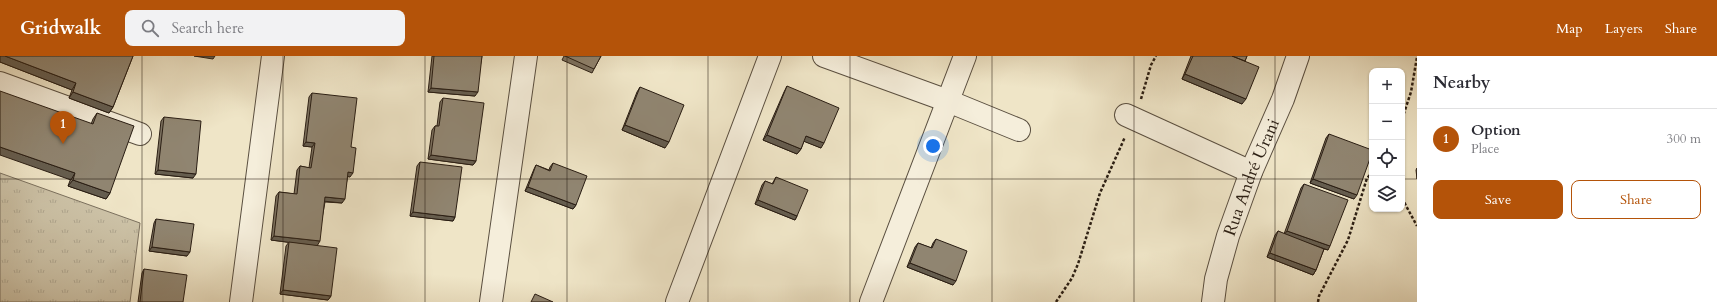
<!DOCTYPE html>
<meta charset="utf-8">
<style>
body{margin:0;font-family:Cardo,serif;background:#f2f2f3;color:#2b2b33}
.controls{position:absolute;right:12px;top:12px;display:grid;overflow:hidden;border-radius:8px;box-shadow:0 1px 3px #0004}
.controls button{width:36px;height:36px;display:grid;place-items:center;padding:0;border:0;border-bottom:1px solid #e1e1e2;background:#fff;color:#2b2b33;font:20px sans-serif}
.you{position:absolute;left:933px;top:90px;width:14px;height:14px;margin:-10px;border:3px solid #fff;border-radius:50%;background:#1a73e8;box-shadow:0 0 0 6px #1a73e833}
.badge{display:grid;place-items:center;width:26px;height:26px;border-radius:50%;background:#b45309;color:#fff;font-size:13px;font-weight:700}
.pin{position:absolute;translate:-50% -33px;filter:drop-shadow(0 1px 2px #0008)}
.pin::after{content:'';position:absolute;top:21px;width:14px;height:12px;background:inherit;clip-path:polygon(0 0,100% 0,50% 100%)}
.list{margin:0;padding:0;list-style:none}
h2{display:flex;justify-content:space-between;align-items:center;height:52px;margin:0;padding:0 16px;font-size:17px}
h2 small{font-size:13px;font-weight:400;color:#7c7c81}
.list li{display:grid;grid-template-columns:26px 1fr auto;gap:12px;align-items:center;box-sizing:border-box;height:60px;padding:0 16px;border-top:1px solid #e1e1e2}
.list b{display:block;font-size:15px;white-space:nowrap}
.list p{margin:0;font-size:13px;white-space:nowrap;color:#7c7c81}
.list em{font-size:13px;font-style:normal;color:#7c7c81}
.actions{display:flex;gap:8px;padding:12px 16px}
.actions a{flex:1;padding:9px 0;border:1px solid #b45309;border-radius:8px;text-align:center;font-size:14px;color:#b45309}
.actions .main{background:#b45309;color:#fff}
.icon{flex:none;width:22px;height:22px;fill:none;stroke:currentColor;stroke-width:2;stroke-linecap:round;stroke-linejoin:round}
.map{position:relative;flex:none;width:1417px;height:246px;overflow:hidden}
header{display:flex;align-items:center;gap:24px;box-sizing:border-box;height:56px;padding:0 20px;background:#b45309;color:#fff}
header strong{font-size:19px}
nav{display:flex;gap:22px;margin-inline-start:auto;font-size:14px}
.search{width:280px;height:36px;background:#f2f2f3;display:flex;align-items:center;gap:10px;box-sizing:border-box;padding:0 14px;border-radius:8px;color:#7c7c81;font-size:15px}
main{display:flex}
aside{flex:1;background:#fff}
.map>svg:first-child{display:block}
.grass{fill:url(#grass-tufts);stroke:#7b705e}
.lines{fill:none;stroke-linecap:round;stroke-linejoin:round}
.minor-casing{stroke:#5a4f40;stroke-width:24}
.path{stroke:#291d13;stroke-width:2.5;stroke-dasharray:3 2;stroke-linecap:butt}
.minor{stroke:#f5eedb;stroke-width:22}
.wall{fill:#7c7261;stroke:#291d13}
.shaded-wall{fill:#655d4f;stroke:#291d13}
.building{fill:#908571;stroke:#291d13}
.grid{fill:none;stroke:#291d13;stroke-width:1;stroke-opacity:0.55}
.labels{text-anchor:middle;dominant-baseline:central;stroke-width:3;stroke-linejoin:round;paint-order:stroke}
.street-label{font-size:17px;fill:#291d13;stroke:#f5eedb}
</style>
<header>
<strong>Gridwalk</strong>
<div class="search"><svg class="icon" aria-label="search" viewBox="0 0 24 24"><circle cx="10" cy="10" r="6"/><path d="M15 15l6 6"/></svg>Search here</div>
<nav><a>Map</a><a>Layers</a><a>Share</a></nav>
</header>
<main>
<div class="map">
<svg width="1417" height="246" viewBox="0 0 1417 246">
<defs>
<pattern id="grass-tufts" width="24" height="20" patternUnits="userSpaceOnUse"><rect width="24" height="20" fill="#cdc3a8"/><path d="M3 7l-1-3M5 7V3M7 7l1-3M15 17l-1-3M17 17v-4M19 17l1-3" fill="none" stroke="#b0a790"/></pattern>
</defs>
<rect width="100%" height="100%" fill="#efe5c7"/>
<filter id="stains"><feTurbulence type="fractalNoise" baseFrequency=".005" numOctaves="4"/><feColorMatrix values="0 0 0 0 .2 0 0 0 0 .09 0 0 0 0 .02 0 0 0 .5 -.17"/></filter>
<radialGradient id="worn" r=".72"><stop offset=".6" stop-color="#630" stop-opacity="0"/><stop offset="1" stop-color="#630" stop-opacity=".3"/></radialGradient>
<path class="grass" d="M0,117L140,167L130,246H0Z"/>
<g class="lines">
<defs>
<g id="minor">
<path d="M824,0L948,45L1019,74"/>
<path d="M0,27L140,78"/>
<path d="M1126,59L1251,116"/>
<path d="M241,246L273,0"/>
<path d="M491,246L526,0"/>
<path d="M677,246L770,0"/>
<path d="M871,246L965,0"/>
<path id="s1" d="M1213,246L1216,223L1228,180L1251,116L1283,43L1298,0"/>
</g>
</defs>
<use href="#minor" class="minor-casing"/>
<path class="path" d="M1141,43L1151,9L1156,0
M1402,63L1411,36L1417,1
M1402,137L1404,146L1417,170
M1056,246L1072,222L1078,208L1100,137L1125,81
M1318,246L1319,240L1348,184L1367,122L1372,117"/>
<use href="#minor" class="minor"/>
</g>
<path class="wall" d="M0,0H133L113,51L109,57L69,42L72,34L0,6Z
M432,0H482L475,40L428,36Z
M564,0H601L594,13L592,17L562,4Z
M1191,0H1247L1245,5L1242,48L1182,23Z
M787,30L821,92L804,85L801,93L797,98L763,84L784,36Z
M640,31L665,92L622,74L637,36Z
M312,37L351,91L350,121L348,120L342,147L325,146L317,190L271,184L276,140L279,136L294,138L297,114L300,110L309,112L312,91L303,90L309,41Z
M443,42L476,105L473,109L428,103L432,74L435,70H437L440,46Z
M97,57L110,137L106,143L68,130L93,63Z
M164,61L193,122L155,118L161,65Z
M1329,78L1354,143L1310,127L1326,82Z
M420,106L455,161L453,165L410,160L417,110Z
M553,107L576,149L573,153L525,135L534,113L536,109L549,114L550,111Z
M1417,112V123L1416,114Z
M776,121L797,160L795,164L755,148L762,129L765,125L772,128Z
M1304,128L1328,194L1324,193L1316,214L1313,219L1267,201L1275,179L1278,175L1284,178L1301,132Z
M156,163L187,200L149,195L154,167Z
M936,183L953,229L907,211L915,191L918,187L931,192L933,187Z
M289,186L331,240L328,244L280,238L286,190Z
M144,213L183,246H138L142,217Z"/>
<path class="shaded-wall" d="M0,0H5L76,27L72,34L0,6Z
M194,0H215L213,3Z
M1185,18L1246,43L1242,48L1182,23Z
M431,32L478,36L475,40L428,36Z
M73,36L113,51L109,57L69,42Z
M625,69L669,86L665,92L622,74Z
M767,79L801,93L797,98L763,84Z
M806,80L824,87L821,92L803,85Z
M306,86L315,87L312,91L303,90Z
M0,91L75,117L71,124L0,99Z
M431,99L476,105L473,109L428,103Z
M158,114L196,118L193,122L155,118Z
M348,116L353,117L350,121L345,120Z
M1313,123L1357,139L1354,143L1310,127Z
M73,124L110,137L106,143L68,130Z
M528,131L576,149L573,153L525,135Z
M325,141L345,143L342,147L323,145Z
M758,144L797,160L795,164L755,148Z
M413,156L455,161L453,165L410,160Z
M1287,175L1330,190L1328,194L1284,179Z
M274,180L320,185L317,190L271,184Z
M152,191L190,196L187,200L149,195Z
M1270,197L1316,214L1313,219L1267,201Z
M910,207L956,225L953,229L907,211Z
M283,234L331,240L328,244L280,238Z"/>
<path class="building" d="M5,0H133L113,51L73,36L76,27Z
M434,0H482L478,36L431,32Z
M565,0H601L594,13Z
M1193,0H1232L1259,11L1246,43L1185,18Z
M1232,0H1247L1245,5Z
M787,30L839,52L824,87L806,80L801,93L767,79Z
M640,31L684,49L669,86L625,69Z
M0,35L93,68L97,57L134,70L110,137L73,124L75,117L0,91Z
M312,37L357,42L351,91L356,92L353,117L348,116L345,143L325,141L320,185L274,180L279,136L297,138L300,110L311,112L315,87L306,86Z
M443,42L484,47L476,105L431,99L435,70H439Z
M164,61L201,65L196,118L158,114Z
M1329,78L1372,94V97L1357,139L1313,123Z
M420,106L462,111L455,161L413,156Z
M553,107L587,120L576,149L528,131L536,109L550,115Z
M776,121L808,134L797,160L758,144L765,125L773,128Z
M1304,128L1348,144L1330,190L1287,175Z
M156,163L194,168L190,196L152,191Z
M1278,175L1324,193L1316,214L1270,197Z
M936,183L967,195L956,225L910,207L918,187L932,192Z
M289,186L337,192L331,240L283,234Z
M144,213L187,219L183,246H140Z
M535,238L553,246H531Z"/>
<path class="grid" d="M142,0V246M283,0V246M425,0V246M567,0V246M708,0V246M850,0V246M992,0V246M1134,0V246M1275,0V246M0,123H1372M1402,123H1417"/>
<g class="labels">
<g class="street-label">
<text stroke="none"><textPath href="#s1" startOffset="131">Rua André Urani</textPath></text>
</g>
</g>
<rect width="100%" height="100%" filter="url(#stains)"/>
<rect width="100%" height="100%" fill="url(#worn)"/>
</svg>
<div class="controls">
<button>+</button>
<button>−</button>
<button><svg class="icon" aria-label="locate" viewBox="0 0 24 24"><circle cx="12" cy="12" r="6"/><path d="M12 2v4M12 18v4M2 12h4M18 12h4"/></svg></button>
<button><svg class="icon" aria-label="layers" viewBox="0 0 24 24"><path d="M12 4l9 5-9 5-9-5zM3 14l9 5 9-5"/></svg></button>
</div>
<div class="you"></div>
<div class="pin badge" style="left:63px;top:88px">1</div>
</div>
<aside>
<h2>Nearby<small></small></h2>
<ul class="list">
<li><span class="badge">1</span><div><b>Option</b><p>Place</p></div><em>300 m</em></li>
</ul>
<div class="actions"><a class="main">Save</a><a>Share</a></div>
</aside>
</main>
